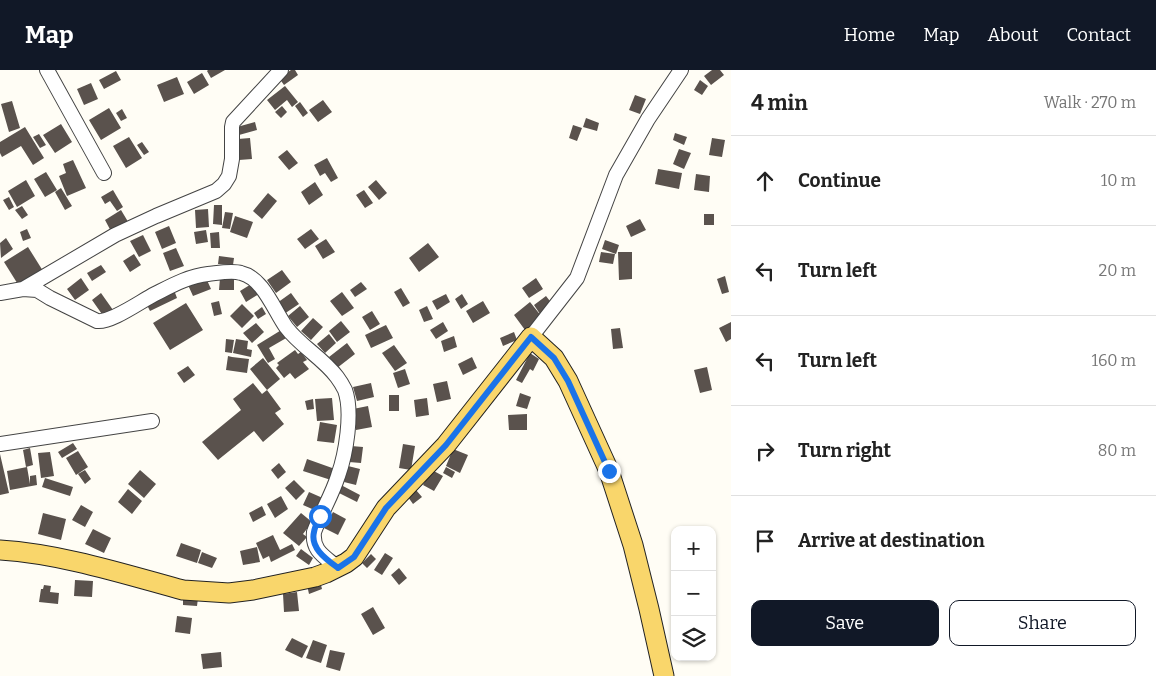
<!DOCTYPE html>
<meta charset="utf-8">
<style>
body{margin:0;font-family:Bitter,serif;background:#f6f6f6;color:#222}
.controls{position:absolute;right:15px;bottom:15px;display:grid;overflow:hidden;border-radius:10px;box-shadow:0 1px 4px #0004}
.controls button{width:45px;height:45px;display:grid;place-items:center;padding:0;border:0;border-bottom:1px solid #e0e0e0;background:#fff;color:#222;font:25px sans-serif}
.stop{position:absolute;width:15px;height:15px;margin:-11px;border:4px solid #1a73e8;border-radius:50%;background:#fff}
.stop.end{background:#1a73e8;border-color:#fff;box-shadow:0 1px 5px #0008}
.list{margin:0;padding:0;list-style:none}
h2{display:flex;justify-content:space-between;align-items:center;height:65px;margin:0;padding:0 20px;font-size:21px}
h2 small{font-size:16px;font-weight:400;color:#767676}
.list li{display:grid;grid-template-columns:32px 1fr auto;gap:15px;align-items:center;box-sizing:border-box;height:90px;padding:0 20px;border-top:1px solid #e0e0e0}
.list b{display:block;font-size:19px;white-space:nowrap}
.list em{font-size:16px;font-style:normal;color:#767676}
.actions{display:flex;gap:10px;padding:15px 20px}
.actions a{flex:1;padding:11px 0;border:1px solid #111827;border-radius:10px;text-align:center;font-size:18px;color:#111827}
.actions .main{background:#111827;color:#fff}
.icon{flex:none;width:28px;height:28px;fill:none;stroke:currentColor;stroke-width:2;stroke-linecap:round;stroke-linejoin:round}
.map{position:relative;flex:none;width:731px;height:606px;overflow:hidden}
header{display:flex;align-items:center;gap:30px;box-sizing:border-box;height:70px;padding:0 25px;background:#111827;color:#fff}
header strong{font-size:24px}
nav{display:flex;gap:28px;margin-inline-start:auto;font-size:18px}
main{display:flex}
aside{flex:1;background:#fff}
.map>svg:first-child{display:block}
.building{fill:#5a524d}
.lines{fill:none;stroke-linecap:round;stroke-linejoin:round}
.minor-casing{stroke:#444;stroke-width:16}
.major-casing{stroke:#222;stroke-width:21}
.minor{stroke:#fff;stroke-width:14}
.major{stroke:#f9d66b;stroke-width:19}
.route{stroke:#1a73e8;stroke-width:6}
</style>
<header>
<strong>Map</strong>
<nav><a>Home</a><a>Map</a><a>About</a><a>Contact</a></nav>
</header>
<main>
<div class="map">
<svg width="731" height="606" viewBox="0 0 731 606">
<rect width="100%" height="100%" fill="#fffdf5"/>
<path class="building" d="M208,0H225L211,8L207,1Z
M291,0H295L298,5L284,15L279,8Z
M712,0H720L724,5L711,15L704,6Z
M116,1L121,10L104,19L99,10Z
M202,3L209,15L194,24L187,12Z
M177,7L184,24L164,32L157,15Z
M700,10L708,16L702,25L694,20Z
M91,13L98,29L84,35L77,19Z
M285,16L298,32L292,37L287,30L275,40L267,30Z
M635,25L646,29L640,44L629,40Z
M323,30L332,42L318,52L309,40Z
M12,31L20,58L9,62L1,34Z
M300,32L308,43L303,47L295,36Z
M282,36L287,42L281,48L275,42Z
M109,38L121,58L101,70L89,50Z
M122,39L127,48L121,51L116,43Z
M586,48L599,53L597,61L583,57Z
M255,52L257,60L239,65L237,57Z
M61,54L72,72L55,83L43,65Z
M573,55L582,58L577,71L569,68Z
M25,57L44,88L33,95L21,76L2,87L0,83V72Z
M675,63L687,67L684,75L673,70Z
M39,64L46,75L40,78L33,67Z
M129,67L142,88L126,98L113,76Z
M250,68L252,89L239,90L238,69Z
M712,68L725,70L722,87L709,85Z
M142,72L149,82L144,85L137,75Z
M679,79L691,83L684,99L673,94Z
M287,80L298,93L289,100L278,87Z
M327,88L338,108L331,112L325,103L320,106L314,95Z
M73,90L86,118L67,126L59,106L66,103L63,94Z
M658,99L682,103L679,119L655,114Z
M46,102L57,120L45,127L34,109Z
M696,104L710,106L709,122L694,120Z
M26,110L35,126L17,137L8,121Z
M376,110L387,123L379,130L368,117Z
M315,112L323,125L309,135L301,122Z
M61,118L72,136L65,140L55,122Z
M113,120L123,137L117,141L110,131L105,134L101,127Z
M364,120L373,133L365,138L356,125Z
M268,123L277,131L262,149L253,141Z
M9,127L14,137L9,140L3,130Z
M214,135H222V155L213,154Z
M22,136L28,145L22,149L15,140Z
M208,139L209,157L196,158L195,140Z
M121,140L130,155L113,165L105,150Z
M225,142L233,143L230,159L222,158Z
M704,144H714V155H704Z
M235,146L253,152L247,168L230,162Z
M640,149L646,160L631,167L626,156Z
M169,156L176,173L162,179L155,162Z
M27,159L31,168L23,171L20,162Z
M311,159L319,169L305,179L297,169Z
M206,160L208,172L196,174L194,162Z
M219,162L220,178H211L210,163Z
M143,165L151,181L139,187L130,171Z
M6,168L13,179L1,188L0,173Z
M326,169L335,182L323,189L315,176Z
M605,170L619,175L616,184L602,179Z
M428,173L439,187L419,202L409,188Z
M28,177L43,201L19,216L4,192Z
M176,178L184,196L170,201L163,183Z
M601,182L615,184L613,194L599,192Z
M618,182H632V209L619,210Z
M134,184L141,195L130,202L123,191Z
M219,186L234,188L233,195L218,194Z
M101,195L106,202L92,211L87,203Z
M282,200L291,212L276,223L267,210Z
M725,206L729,222L722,224L717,209Z
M81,208L89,220L75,230L67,219Z
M206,208L211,219L193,226L188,215Z
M220,208H234V220H219Z
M536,208L543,219L529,228L522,218Z
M361,212L367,219L355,227L350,220Z
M253,213L259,224L246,232L240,221Z
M401,218L410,233L403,237L394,222Z
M174,220L177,228L150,241L146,233Z
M342,222L354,238L342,246L330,231Z
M101,223L113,240L104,247L92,230Z
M291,223L299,234L284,244L277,233Z
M446,224L450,232L437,240L432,231Z
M462,224L468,234L461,239L455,229Z
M546,226L553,235L540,244L534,235Z
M219,231L222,244L214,246L211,233Z
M483,231L490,243L473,253L466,241Z
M530,232L542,247L525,260L514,245Z
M186,233L203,260L170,280L153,253Z
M242,234L254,246L242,258L230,246Z
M300,236L309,247L297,257L288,246Z
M427,236L433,249L424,252L419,240Z
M262,237L266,244L258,249L254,243Z
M372,241L380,254L370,260L362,247Z
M313,248L323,257L311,270L301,261Z
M341,251L350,262L337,272L329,261Z
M443,252L448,261L436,269L430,260Z
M731,252V269L726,272L719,258Z
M256,253L264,262L252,273L243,263Z
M386,255L393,268L371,278L365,265Z
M620,258L623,278L613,279L611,259Z
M283,259L288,267L269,278L275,289L268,293L257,275Z
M514,262L517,270L503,276L500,268Z
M329,264L336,273L325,283L317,274Z
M454,266L457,277L444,282L441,271Z
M226,269L234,270L232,283L225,282Z
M236,269L248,271L247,279L252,280L251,287L233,283Z
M347,273L355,284L337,298L329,287Z
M394,275L407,293L395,301L382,283Z
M295,280L298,284L301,282L307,290L303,292L309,299L295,309L290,303L284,308L276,298L279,295L277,293Z
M530,283L539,289L533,301L530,299L522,313L516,310Z
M228,286L232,287V288V287L249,289L247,303L226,300Z
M472,287L477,298L463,305L458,294Z
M263,288L280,309L267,320L250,299Z
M188,296L195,305L184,313L177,303Z
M707,297L712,320L700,323L694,300Z
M405,299L410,314L398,318L393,303Z
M447,311L451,329L437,332L433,314Z
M253,313L262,324L267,320L281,339L275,343L284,354L263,372L254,361L218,390L202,372L241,340L233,329Z
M371,313L374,327L357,331L353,317Z
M520,323L531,327L527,339L516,336Z
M389,325H399V341H389Z
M332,328L334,350L317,351L315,329Z
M427,328L429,345L416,347L414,330Z
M313,329L314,339L307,340L305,331Z
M368,336L372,357L356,360L353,339Z
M527,344V360H509L508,345Z
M320,352L337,355L334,373L317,371Z
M73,373L77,379L62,388L58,382Z
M403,374L415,376L411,400L399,398Z
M351,376L363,377L361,393L349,392Z
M30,378L33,395L26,397L23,380Z
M453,379L468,385L460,403L446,396Z
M78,381L88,397L76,405L66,388Z
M50,382L54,406L41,408L38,383Z
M0,384L9,423L0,425Z
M307,389L335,399L331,410L303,401Z
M279,393L286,402L278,409L271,400Z
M348,396L360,399L356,415L344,412Z
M27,397L30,414V406L36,405L37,415L10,420L7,401Z
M446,397L455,402L452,408L443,403Z
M85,400L91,409L85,414L78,404Z
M140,400L156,414L144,428L128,414Z
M432,400L443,406L434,421L423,415Z
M45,408L73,417L70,426L42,417Z
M294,410L305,421L296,430L285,418Z
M341,415L360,425L357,432L337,422Z
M128,419L142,431L132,444L118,432Z
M416,420L422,427L413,434L408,427Z
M309,422L325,429L319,442L303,435Z
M281,426L288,439L275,448L267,434Z
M81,435L93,442L85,457L72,450Z
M262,436L266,445L253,452L249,443Z
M333,442L346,449L338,465L324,458Z
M43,443L66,449L61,470L38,464Z
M301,443L312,452L303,464L307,467L299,476L283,463Z
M93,459L111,468L104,483L85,474Z
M273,465L280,480L292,474L295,480L271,492L269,486L263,489L256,473Z
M181,473L201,480L197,493L176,486Z
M257,477L260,492L243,495L240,481Z
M301,479L313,488L309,495L296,486Z
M202,482L217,488L212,498L198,493Z
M385,483L393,488L382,505L374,500Z
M371,484L376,489L367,498L362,493Z
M399,498L407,508L399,515L391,505Z
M75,510L93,511L92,527L74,526Z
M320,511L322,519L309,524L307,515Z
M44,515L51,516L50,522L59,523L58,534L39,532L41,519H43Z
M297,522L299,541L284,542L283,524Z
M183,526L198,528L197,536L183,535Z
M373,537L385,558L373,565L361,544Z
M177,546L192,548L190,564L175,562Z
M292,568L308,576L302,588L285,580Z
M313,570L327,575L321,593L306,588Z
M330,580L345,583L340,601L326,597Z
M221,582L222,597L203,599L201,584Z"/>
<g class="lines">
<defs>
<path id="minor" d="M47,0L104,103
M23,219L115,165L156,146L216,121L224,114L229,106L232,89V57L233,52L281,0
M0,223L23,219L37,220L50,228L97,251C111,253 141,231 155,224C171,216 189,206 208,204C218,203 232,200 241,203C263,208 274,240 286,257C300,276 323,288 337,307C340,311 343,316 345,320C353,342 346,384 338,406C332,425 321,443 314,462C312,481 324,486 338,498
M531,267L577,208L616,105L648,49L681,0
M0,374L152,351"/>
<path id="major" d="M0,480C62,484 124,504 183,520L229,523L253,520L315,507L326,503L346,493L354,487L386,438L446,375L531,267L554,288L568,311L609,401L633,475L649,539L664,606"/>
</defs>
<use href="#minor" class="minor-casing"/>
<use href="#major" class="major-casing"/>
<use href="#minor" class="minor"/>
<use href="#major" class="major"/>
</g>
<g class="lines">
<path class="route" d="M320,446C318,451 315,456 314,462C310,478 326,489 338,498L354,487L386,438L446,375L531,267L554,288L568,311L609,401"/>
</g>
</svg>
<div class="controls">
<button>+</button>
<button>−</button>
<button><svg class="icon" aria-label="layers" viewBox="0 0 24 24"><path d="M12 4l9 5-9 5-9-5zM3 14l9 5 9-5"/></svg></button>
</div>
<div class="stop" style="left:320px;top:446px"></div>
<div class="stop end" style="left:609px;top:401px"></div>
</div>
<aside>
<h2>4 min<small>Walk · 270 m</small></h2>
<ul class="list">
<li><svg class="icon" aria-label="ahead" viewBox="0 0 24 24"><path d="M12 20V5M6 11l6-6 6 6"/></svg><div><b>Continue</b></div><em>10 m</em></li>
<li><svg class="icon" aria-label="left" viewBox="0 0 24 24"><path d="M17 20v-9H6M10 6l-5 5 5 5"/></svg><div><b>Turn left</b></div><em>20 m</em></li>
<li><svg class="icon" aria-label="left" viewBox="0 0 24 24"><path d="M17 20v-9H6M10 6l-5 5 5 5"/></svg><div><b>Turn left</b></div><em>160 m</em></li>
<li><svg class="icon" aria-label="right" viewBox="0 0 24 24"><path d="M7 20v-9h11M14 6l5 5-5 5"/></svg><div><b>Turn right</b></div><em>80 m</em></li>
<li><svg class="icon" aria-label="arrive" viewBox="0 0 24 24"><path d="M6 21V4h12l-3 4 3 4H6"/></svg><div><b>Arrive at destination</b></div></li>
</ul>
<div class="actions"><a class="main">Save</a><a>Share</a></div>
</aside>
</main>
